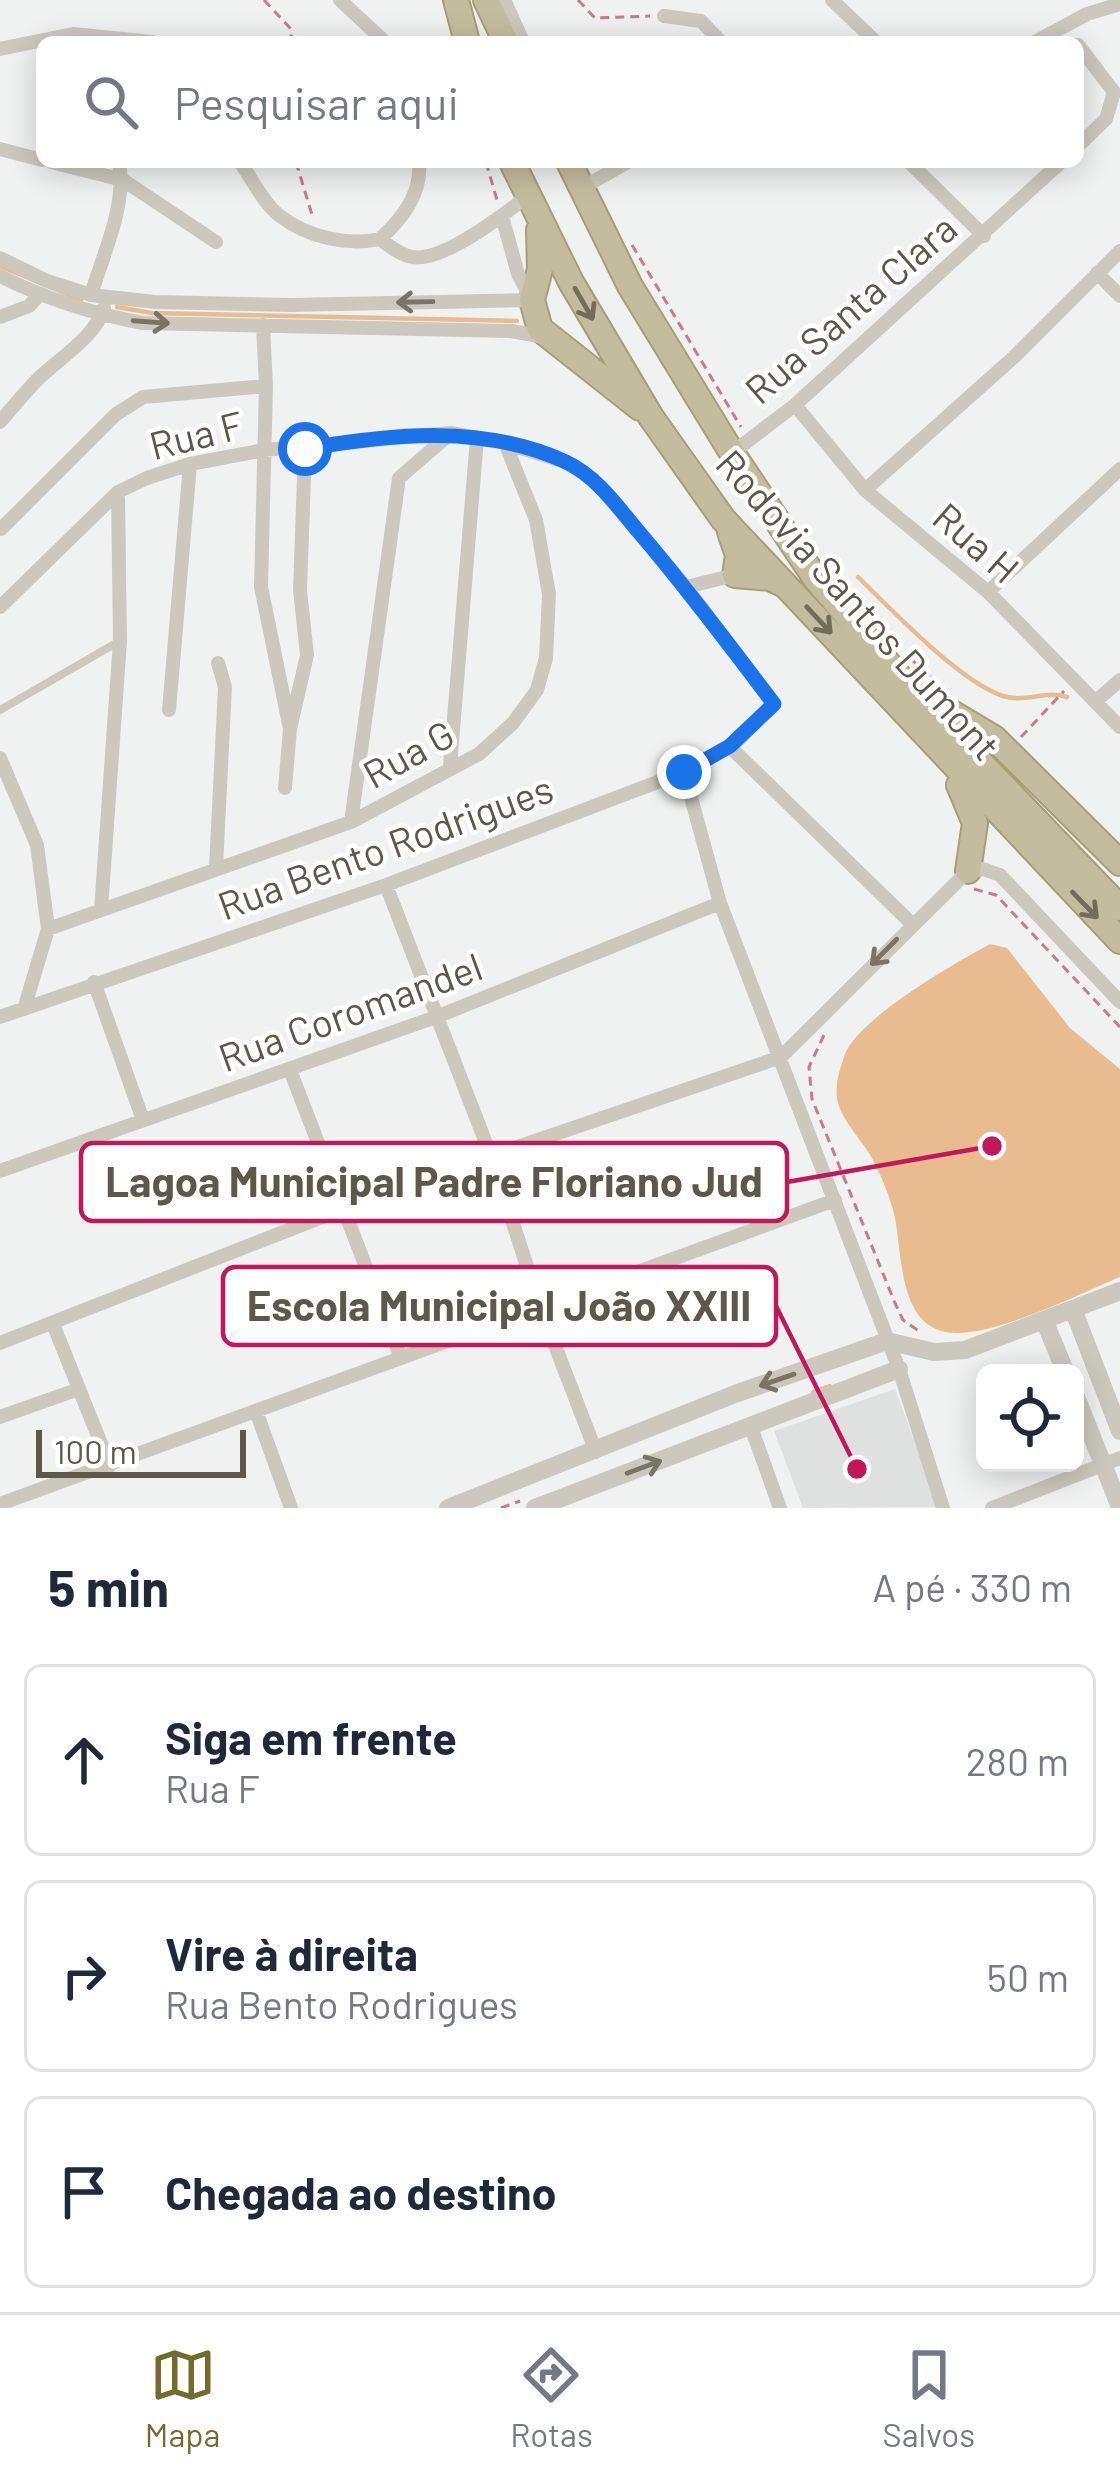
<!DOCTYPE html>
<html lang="pt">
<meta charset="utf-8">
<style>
body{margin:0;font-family:Barlow,sans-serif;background:#f2f2f3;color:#1f2937}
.controls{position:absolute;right:36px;bottom:36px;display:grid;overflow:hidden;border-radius:18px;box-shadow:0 6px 30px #0003}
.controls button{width:108px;height:108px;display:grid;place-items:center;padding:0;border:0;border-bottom:3px solid #e0e1e3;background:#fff;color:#1f2937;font:60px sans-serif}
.scale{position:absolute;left:36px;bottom:30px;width:210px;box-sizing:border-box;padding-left:12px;border:6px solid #5d5849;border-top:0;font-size:33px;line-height:42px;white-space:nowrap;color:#5d5849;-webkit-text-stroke:9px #fff;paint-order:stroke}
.stop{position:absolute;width:36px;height:36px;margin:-27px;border:9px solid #1a73e8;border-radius:50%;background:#fff}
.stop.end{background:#1a73e8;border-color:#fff;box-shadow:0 3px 12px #0008}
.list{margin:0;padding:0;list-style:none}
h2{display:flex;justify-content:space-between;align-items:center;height:156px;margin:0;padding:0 48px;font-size:51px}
h2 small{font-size:39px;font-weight:400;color:#747a83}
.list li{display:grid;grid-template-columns:78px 1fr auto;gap:36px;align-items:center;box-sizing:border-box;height:192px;margin:0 24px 24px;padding:0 24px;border:3px solid #e0e1e3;border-radius:18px}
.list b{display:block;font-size:45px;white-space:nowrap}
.list p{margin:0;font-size:39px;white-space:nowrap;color:#747a83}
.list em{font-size:39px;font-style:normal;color:#747a83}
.icon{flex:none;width:66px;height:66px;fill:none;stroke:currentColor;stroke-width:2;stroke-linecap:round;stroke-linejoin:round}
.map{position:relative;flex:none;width:1120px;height:1508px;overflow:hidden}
.search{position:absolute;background:#fff;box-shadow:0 6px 30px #0003;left:36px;right:36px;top:36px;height:132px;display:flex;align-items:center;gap:30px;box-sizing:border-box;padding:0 42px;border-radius:18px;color:#747a83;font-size:45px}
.sheet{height:804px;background:#fff}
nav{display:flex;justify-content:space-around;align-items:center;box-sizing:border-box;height:168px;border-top:3px solid #e0e1e3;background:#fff;font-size:33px;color:#747a83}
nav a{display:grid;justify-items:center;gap:6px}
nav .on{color:#746c2d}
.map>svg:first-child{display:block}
.education{fill:#dfe1e0}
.water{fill:#e8bc90}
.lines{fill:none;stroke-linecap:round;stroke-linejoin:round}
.stream{stroke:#e8bc90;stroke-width:4.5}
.trunk-casing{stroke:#a89e75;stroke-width:28}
.path{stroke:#ca7a8b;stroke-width:3;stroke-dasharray:9 6;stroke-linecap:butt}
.service{stroke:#ccc8bd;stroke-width:8}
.minor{stroke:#ccc8bd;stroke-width:14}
.tertiary{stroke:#ccc8bd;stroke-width:18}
.trunk{stroke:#c4bc9e;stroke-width:24}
.oneway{stroke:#797466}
.oneway2{stroke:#726c5a}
.route{stroke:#1a73e8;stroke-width:15}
.labels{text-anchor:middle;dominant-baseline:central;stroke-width:9;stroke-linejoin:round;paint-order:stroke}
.street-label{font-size:39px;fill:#5d5849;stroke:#fff}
.leader{fill:none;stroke:#c2185b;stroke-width:4.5}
.callout-dot{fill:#c2185b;stroke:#fff;stroke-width:4.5}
.callout{fill:#fff;stroke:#c2185b;stroke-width:4.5}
.callout-label{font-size:42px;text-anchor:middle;font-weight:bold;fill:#5d5849}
</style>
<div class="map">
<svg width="1120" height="1508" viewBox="0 0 1120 1508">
<rect width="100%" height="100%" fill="#f0f2f2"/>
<path class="education" d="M895,1389L939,1507L803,1508L774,1431Z"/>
<path class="water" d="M990,944L1007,948L1070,1028L1120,1069V1277C1079,1294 989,1340 946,1332C897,1323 903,1251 894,1214C890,1197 882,1178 874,1162C864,1141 842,1123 837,1099C835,1083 840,1069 845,1054C859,1018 955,963 990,944Z"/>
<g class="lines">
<path class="stream" d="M0,266L81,300
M117,307L152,313L517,321
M858,577C892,610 960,682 1003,696C1026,703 1045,690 1067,697
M813,1392L830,1386"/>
<defs>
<path id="trunk" d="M456,0L467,42
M486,0L506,42
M512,162L571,282L651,417L723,519L1120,941
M569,162L630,286L732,453L816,579L909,688L1120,908
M539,230L540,269L532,300L540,329L640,408
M730,532L738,555L735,575L770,578L785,585
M937,704L994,738L1120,863
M959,785L975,823L968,871"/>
</defs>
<use href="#trunk" class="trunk-casing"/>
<path class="path" d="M264,0L291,29V42
M578,0L595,18L650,16
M296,162L313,218
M486,162L497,200
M632,245L741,427
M913,661L941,686
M1021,737L1064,691
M974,889L996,895L1120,1027
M824,1035L809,1067L812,1099L895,1303L903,1320L919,1331
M501,1508L520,1501"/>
<path class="service" d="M0,710L118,642"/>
<path class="minor" d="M340,0L385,42
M832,0L876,42
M664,16L701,21L721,42
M1035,42L1087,14L1120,4
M1078,45L1114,92L1106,119L1078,146
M0,49L73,34L152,42
M0,149L42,160
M51,162L123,180L216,242
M240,162C252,179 264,204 280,216C307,237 347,246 380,239C389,246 402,256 413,257C444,262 506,213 529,195
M909,162L984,236
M580,189L628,162
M380,239C403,218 422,193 419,162
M0,258L47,281L91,295L155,302L291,305L532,300L518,274L502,216
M1097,273L1120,296
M0,276C46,299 93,314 143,323L511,331L544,337
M91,295C103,254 127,205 119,162
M0,317L29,306L39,295
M263,325L266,386L261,587L290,729
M795,405L865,490L988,592L1120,727
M0,422C13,407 25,392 39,378C60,358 96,336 104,308
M732,453L795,405L1061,162
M865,490L1014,357L1120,251
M1,529L115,415L143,397L266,386
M686,587L735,575
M988,592L1120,469
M0,607L118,492L147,478L190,464L264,450L451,433L505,443L566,462L593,479L686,587L774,704L729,746L684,772L386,885L0,1017
M1095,702L1120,680
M169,710L190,464
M729,746L912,924
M0,758L37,845L48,929L24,1009
M450,767L477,438
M684,772L720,903L899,1369L943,1508
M285,788L290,729L307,655L300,590L305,449
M351,822L399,478L451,433
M216,867L225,687L218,663
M386,885L491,1156L541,1309L596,1452
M101,910L120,641L118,492
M48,929L351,822L479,754L513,723L537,690L546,658L549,594L536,520L505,443
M94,982L143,1120
M290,1070L401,1358
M491,1156L781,1057L968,871L983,869L1000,875L1120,1002
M0,1171L436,1017L720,903
M53,1324L110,1466
M0,1343L345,1208
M256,1411L291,1508
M0,1417L79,1389
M751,1427L780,1508
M0,1504L835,1200
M992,1508L1120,1458"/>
<path class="tertiary" d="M502,0L521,42
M1073,1309L1120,1431
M1044,1320L1066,1373
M1075,1394L1120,1507
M448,1508L735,1394L887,1341L934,1352L965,1350L1120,1291
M535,1508L899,1369"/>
<use href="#trunk" class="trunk"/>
</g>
<defs><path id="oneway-shaft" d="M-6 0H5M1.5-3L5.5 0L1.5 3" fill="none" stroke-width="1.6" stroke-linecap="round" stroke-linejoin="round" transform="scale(3)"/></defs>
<g class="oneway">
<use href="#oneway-shaft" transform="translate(415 302) rotate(179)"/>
<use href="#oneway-shaft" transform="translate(151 322) rotate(4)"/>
<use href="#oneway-shaft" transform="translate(884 952) rotate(135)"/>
<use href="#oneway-shaft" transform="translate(777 1380) rotate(161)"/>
<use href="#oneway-shaft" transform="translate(644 1467) rotate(-20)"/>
</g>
<g class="oneway2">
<use href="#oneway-shaft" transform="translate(584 304) rotate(60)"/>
<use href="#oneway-shaft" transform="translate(819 620) rotate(47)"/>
<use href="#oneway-shaft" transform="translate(1085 905) rotate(46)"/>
</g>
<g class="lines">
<path class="route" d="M305,449C391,434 484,424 566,462C596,476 617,506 638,531C686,587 730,646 774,704L730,746L684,772"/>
</g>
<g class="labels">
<g class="street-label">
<text transform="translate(850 308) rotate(-41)">Rua Santa Clara</text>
<text transform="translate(196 434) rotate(-14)">Rua F</text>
<text transform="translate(977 542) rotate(41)">Rua H</text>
<text transform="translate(859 604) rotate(48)">Rodovia Santos Dumont</text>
<text transform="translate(408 753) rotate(-29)">Rua G</text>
<text transform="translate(385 846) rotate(-20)">Rua Bento Rodrigues</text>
<text transform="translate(350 1011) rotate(-20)">Rua Coromandel</text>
</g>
</g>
<path class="leader" d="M992 1146L787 1182M857 1469L776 1306"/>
<g class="callout-dot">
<circle cx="992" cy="1146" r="12"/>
<circle cx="857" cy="1469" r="12"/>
</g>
<g class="callout">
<rect x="81" y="1143" width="706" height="78" rx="12"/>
<rect x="223" y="1267" width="553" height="78" rx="12"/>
</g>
<g class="callout-label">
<text x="434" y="1197">Lagoa Municipal Padre Floriano Jud</text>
<text x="499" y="1321">Escola Municipal João XXIII</text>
</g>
</svg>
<div class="controls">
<button><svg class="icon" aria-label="locate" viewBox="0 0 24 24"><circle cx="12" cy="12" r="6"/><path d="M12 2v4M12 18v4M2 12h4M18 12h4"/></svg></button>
</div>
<div class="scale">100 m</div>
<div class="stop" style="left:305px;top:449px"></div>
<div class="stop end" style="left:684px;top:772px"></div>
<div class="search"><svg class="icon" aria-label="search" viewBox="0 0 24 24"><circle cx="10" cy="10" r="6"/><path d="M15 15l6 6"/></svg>Pesquisar aqui</div>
</div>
<section class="sheet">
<h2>5 min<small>A pé · 330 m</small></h2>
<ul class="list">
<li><svg class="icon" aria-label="ahead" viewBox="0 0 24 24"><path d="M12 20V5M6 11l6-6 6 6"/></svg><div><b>Siga em frente</b><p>Rua F</p></div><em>280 m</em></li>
<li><svg class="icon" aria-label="right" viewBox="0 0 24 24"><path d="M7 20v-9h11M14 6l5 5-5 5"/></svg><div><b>Vire à direita</b><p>Rua Bento Rodrigues</p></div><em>50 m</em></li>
<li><svg class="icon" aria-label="arrive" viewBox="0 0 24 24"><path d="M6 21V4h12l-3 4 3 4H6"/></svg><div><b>Chegada ao destino</b></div></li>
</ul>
</section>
<nav>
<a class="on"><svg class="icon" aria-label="map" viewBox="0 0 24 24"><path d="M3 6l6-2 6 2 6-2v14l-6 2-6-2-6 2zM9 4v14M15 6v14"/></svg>Mapa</a>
<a><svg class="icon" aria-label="directions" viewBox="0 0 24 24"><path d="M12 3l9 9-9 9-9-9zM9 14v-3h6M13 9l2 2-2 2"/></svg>Rotas</a>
<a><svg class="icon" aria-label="saved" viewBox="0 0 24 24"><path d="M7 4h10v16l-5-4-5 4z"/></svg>Salvos</a>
</nav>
